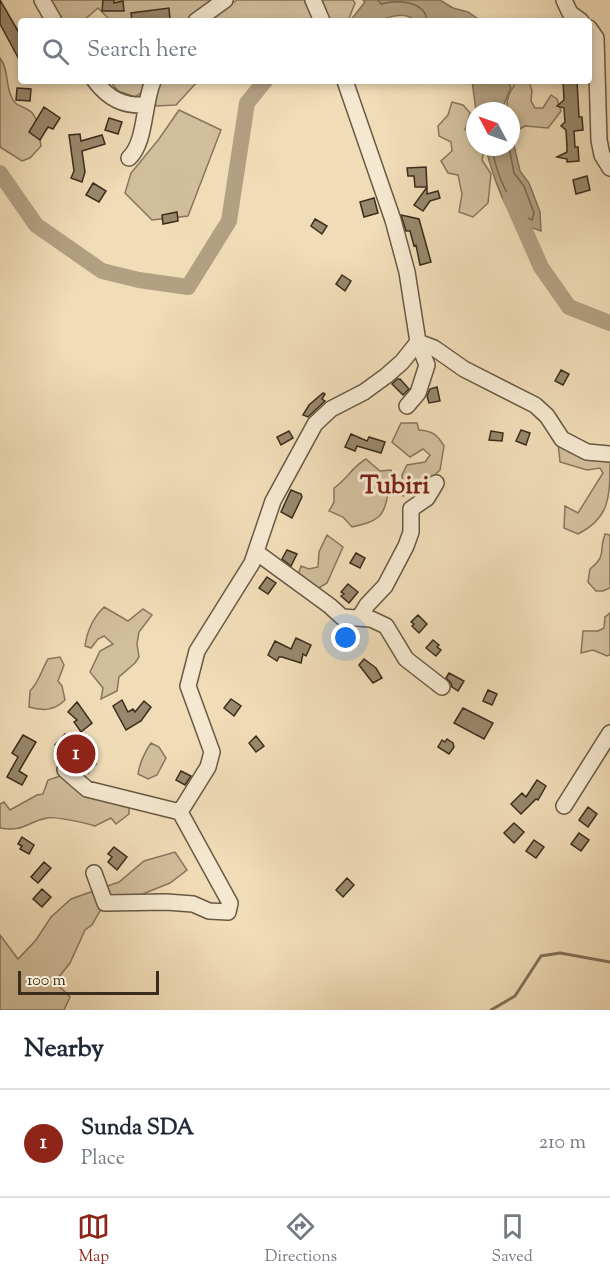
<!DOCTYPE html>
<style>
body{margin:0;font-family:"Sorts Mill Goudy",serif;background:#f6f6f7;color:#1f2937}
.compass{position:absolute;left:466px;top:102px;width:54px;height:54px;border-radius:50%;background:#fff;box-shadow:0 3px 9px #0003;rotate:311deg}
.scale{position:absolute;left:18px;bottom:15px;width:141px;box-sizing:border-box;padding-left:6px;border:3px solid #3a2d1c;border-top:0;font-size:16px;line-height:21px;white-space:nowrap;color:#3a2d1c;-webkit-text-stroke:4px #f5e8d0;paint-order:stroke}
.you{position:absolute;left:346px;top:638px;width:21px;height:21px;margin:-15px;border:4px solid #fff;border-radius:50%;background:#1a73e8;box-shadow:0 0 0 9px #1a73e833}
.badge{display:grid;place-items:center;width:39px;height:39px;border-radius:50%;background:#8f2418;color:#fff;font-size:20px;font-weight:700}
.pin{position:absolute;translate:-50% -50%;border:3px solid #fff;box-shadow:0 2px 6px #0006}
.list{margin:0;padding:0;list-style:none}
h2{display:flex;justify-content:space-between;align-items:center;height:78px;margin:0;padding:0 24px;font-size:26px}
h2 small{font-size:20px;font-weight:400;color:#747a83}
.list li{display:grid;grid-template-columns:39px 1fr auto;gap:18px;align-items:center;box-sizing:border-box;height:108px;padding:0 24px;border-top:2px solid #e0e1e3}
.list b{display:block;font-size:22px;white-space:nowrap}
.list p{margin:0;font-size:20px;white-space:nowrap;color:#747a83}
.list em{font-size:20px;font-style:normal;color:#747a83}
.icon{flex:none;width:33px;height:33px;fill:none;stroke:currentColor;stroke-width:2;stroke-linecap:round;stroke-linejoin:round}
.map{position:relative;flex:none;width:610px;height:1010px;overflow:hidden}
.search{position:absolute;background:#fff;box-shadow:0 3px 9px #0003;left:18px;right:18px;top:18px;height:66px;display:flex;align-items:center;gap:15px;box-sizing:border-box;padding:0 21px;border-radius:6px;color:#747a83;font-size:22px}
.sheet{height:186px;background:#fff}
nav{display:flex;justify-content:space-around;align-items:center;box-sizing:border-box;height:84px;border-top:2px solid #e0e1e3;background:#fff;font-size:16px;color:#747a83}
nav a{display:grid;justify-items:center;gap:3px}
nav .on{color:#8f2418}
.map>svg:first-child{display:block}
.green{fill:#d1be9d;stroke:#86765c;stroke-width:1.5}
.water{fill:#b2a082;stroke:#827259;stroke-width:1.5}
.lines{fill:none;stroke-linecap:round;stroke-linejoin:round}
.shore{stroke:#76664f;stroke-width:1.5}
.stream{stroke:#827259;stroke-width:3}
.river{stroke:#b2a082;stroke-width:16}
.building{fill:#99886d;stroke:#3a2d1c;stroke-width:1.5}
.minor-casing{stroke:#685943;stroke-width:18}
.minor{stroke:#f5e8d0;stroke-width:15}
.labels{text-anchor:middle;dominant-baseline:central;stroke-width:6;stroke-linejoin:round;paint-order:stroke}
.quarter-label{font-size:26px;font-weight:bold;fill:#7a1f14;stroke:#f5e8d0}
</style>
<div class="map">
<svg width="610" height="1010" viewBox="0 0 610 1010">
<rect width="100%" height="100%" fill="#f0dcb7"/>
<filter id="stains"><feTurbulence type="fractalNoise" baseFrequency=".00333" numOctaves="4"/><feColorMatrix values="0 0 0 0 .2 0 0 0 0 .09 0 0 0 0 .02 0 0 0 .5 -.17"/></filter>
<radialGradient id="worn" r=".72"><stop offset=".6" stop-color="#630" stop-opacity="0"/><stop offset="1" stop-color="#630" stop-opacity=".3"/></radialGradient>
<path class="green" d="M49,0H215L185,21H111L98,8L83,21H62Z
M237,0H304L314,21H208Z
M322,0H353L355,3L348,21H330Z
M0,58C9,69 5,85 12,98C16,108 27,106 33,114C39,121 39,137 41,146L30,158L22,161L0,147Z
M110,81H148L146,90L135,97L118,91Z
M159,81H198L176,105L156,106L153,94Z
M512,81H529L532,91L531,101L535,108H543L551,95L557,99L561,111L548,128L525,126L514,132L511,130V111H507C506,101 508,94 514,86Z
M452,102L463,105L470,113L465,130L475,132V147H485L482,160L491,174L488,203L473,217L459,212L462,194L458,175L448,173L441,161L452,151L451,142L439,136L438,126L448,115Z
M179,110L221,130L188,216L152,220L125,193L131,173L159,139Z
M401,423H417L419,430C432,431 437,434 444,446L440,470L432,478L427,487L403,496L402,475L407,465L425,462L430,455L423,449L410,457L392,442Z
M558,443C575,452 590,464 610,460C610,497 610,518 578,534L564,528L565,506L578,513L603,473L600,468L587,470L560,462Z
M366,459L380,471L391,470L396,491L388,492C385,519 376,521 352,527L343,517L329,511L334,502V488C347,479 352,467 366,459Z
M605,534L610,535V588L603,591H596L588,582L590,569C608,554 598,552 605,534Z
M327,535L343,547L327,583L314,591L297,579L301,566L309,569L318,567L319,552Z
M104,607L128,621L143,609L152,615L139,632L137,644L139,657L135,663L119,677L117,691L101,699L103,688L90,672L100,651L113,644L104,636L98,639L91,648L85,646C87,631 93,618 104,607Z
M610,613V655L607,656L593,650L581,653L583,631H598L604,628L605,617Z
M60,657L64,665L58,681L62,686L65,700C54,711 43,711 29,707L30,691C39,682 41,671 48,659Z
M151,743L159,747L166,758L157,775L148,779L138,774C139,765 145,751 151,743Z
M63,775L129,803V814L116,824L111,818L95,826C86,823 54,816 47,818C26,822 26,832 0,828V804L4,802L10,810L37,795L43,794L48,780Z
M175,852L187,870L170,883L100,911L92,925L85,930L70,963L55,982L70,997L64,1010H0V935L18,959L36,940L51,917L71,899L119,882L144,861Z"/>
<path class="water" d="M363,0H440L453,8L468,12L481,21H417C401,10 391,18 375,21C367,22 358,21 350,21L365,2Z
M472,81H508L511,87L503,107L505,111H476Z
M511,133L520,171L529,183L540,212L541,231C530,228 515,220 509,210C501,199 488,161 486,147H511Z"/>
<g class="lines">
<path class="shore" d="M378,0L381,4C397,0 425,0 427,21
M492,147C495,170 510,211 532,220L534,213L524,186L514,173L509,147"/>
<path class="stream" d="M491,1010L515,996L541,956L560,953L610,962"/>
<path class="river" d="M0,173L36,225L102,271L139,280L188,287L229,221L247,103L265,81
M511,199L541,267L569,307L610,323"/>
</g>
<path class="building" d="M0,0L21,36V63L0,24Z
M103,0H114V3L123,1L124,11H102Z
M169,8L170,20L132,21L131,13Z
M563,81H577L579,117H582L583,130L574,131L575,147H578L579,161L567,162V159L557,157L567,152V148L566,130L561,126L565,122L564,108L557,106L564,100Z
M17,88L31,89L30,101L16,100Z
M44,107L60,118L53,129L48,127L40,140L29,132Z
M109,118L122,122L118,134L105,130Z
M80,134L81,141L102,135L105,144L82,151L85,172L82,182L71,178L74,171L69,135Z
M426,167L427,187H415L414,176H408L407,168Z
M587,176L590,190L576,194L573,180Z
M93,183L106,191L99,202L86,195Z
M427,187V194L438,191L440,198L430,201L423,211L414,205Z
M374,198L378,213L364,217L360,202Z
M177,212L178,221L163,224L162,215Z
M401,215L419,219L431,262L420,265L416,245L414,246L410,231H406Z
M315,219L327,226L322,234L311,226Z
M342,275L351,281L345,291L336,284Z
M561,370L569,374L563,385L555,381Z
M397,379H400L409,389L403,395L392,384Z
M437,387L440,401L429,403L427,396L430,389Z
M323,393L325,394L322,399L325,401L308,417L303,415L309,405Z
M521,430L530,433L526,445L516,441Z
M289,431L293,438L281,445L277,437Z
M491,431L503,433L502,441L489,440Z
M351,434L367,441L369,437L385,442L381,453L357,446L355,451L345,447Z
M291,490L301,494L302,497L292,518L281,512Z
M287,550L297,554L291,566L282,559Z
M356,553L365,558L360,568L350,563Z
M267,577L276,583L268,594L259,588Z
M348,584L358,592L349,603L341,596L344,594L341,592Z
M418,615L427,624L419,633L412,626L414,624L411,622Z
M296,638L311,645L306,656L303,654L301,663L282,657H279L277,661L268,655L275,641L291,649Z
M433,640L439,645L437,647L441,650L436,656L426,648Z
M364,659L376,668L382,678L373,683L359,665Z
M449,673L464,681L458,691L452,687L451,683L446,678Z
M488,690L497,694L492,705L483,701Z
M231,699L241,706L234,716L224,708Z
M122,700L128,712L133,709L135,712L144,701L151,707L141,721L126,730L113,706Z
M77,702L92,723L81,732L74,722L77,720L68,712Z
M463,708L493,723L484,739L454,723Z
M65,734L96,761V764L88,773L55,745Z
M23,735L36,742L19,771L27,776L22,785L7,777L18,757L12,753Z
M256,736L264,746L256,752L249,743Z
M447,739L453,743L454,747L449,754L438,747L442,740L445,742Z
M181,771L191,776L185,785L176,780Z
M537,780L546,786L538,800L536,799L521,814L511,804L522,793L526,797Z
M588,807L597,814L588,827L579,820Z
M514,823L524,832L514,843L504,833Z
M579,833L589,840L581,851L571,844Z
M22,837L34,845L29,854L20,849L22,846L18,844Z
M534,840L544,847L536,858L526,851Z
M114,847L127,857L117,870L108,862L112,857L108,854Z
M44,862L51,868L38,883L31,877Z
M347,878L354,885L343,897L336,890Z
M42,889L51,897L42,907L33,899Z"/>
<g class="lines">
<defs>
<path id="minor" d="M42,0L54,21
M313,0L322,21
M564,0L570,13L581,21
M196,21L225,0
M589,28L596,38L599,140L602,155L610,168
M95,81C109,99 123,106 145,105
M345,81L393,220L407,272L418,342L434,348L464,369L535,405L547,416L562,439L587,452L610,454
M129,158C146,142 143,105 153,81
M256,552L330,606L342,617L371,619L386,626L406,659L442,687
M359,618L367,605L385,586L406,546L411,532V509L427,498L436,483
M65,770L87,789L180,812L208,767L212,752L188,686L197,651L252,563L273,501L315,424L331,409L364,392L386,376L402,362L418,342L427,365L418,393L407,406
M564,806L610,733
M94,873L105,903L166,902L193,904L209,911L228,912L230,903L180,812"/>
</defs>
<use href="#minor" class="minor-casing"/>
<use href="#minor" class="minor"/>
</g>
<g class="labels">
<g class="quarter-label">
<text x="395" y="486">Tubiri</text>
</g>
</g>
<rect width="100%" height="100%" filter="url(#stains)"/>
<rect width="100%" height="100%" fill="url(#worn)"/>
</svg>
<svg class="compass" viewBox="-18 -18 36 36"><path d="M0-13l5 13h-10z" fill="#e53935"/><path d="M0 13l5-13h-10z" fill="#747a83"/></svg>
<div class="scale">100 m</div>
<div class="you"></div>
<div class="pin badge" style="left:76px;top:754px">1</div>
<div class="search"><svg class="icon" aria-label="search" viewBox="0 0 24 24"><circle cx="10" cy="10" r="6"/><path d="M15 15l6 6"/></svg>Search here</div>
</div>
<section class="sheet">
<h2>Nearby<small></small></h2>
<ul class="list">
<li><span class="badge">1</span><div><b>Sunda SDA</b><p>Place</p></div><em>210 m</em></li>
</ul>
</section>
<nav>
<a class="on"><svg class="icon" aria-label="map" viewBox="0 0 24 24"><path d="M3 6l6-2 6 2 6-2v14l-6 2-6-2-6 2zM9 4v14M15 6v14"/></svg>Map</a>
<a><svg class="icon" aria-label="directions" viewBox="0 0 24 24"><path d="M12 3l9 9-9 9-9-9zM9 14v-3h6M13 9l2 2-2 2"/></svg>Directions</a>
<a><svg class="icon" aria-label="saved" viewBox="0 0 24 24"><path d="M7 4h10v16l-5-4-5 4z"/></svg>Saved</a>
</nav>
